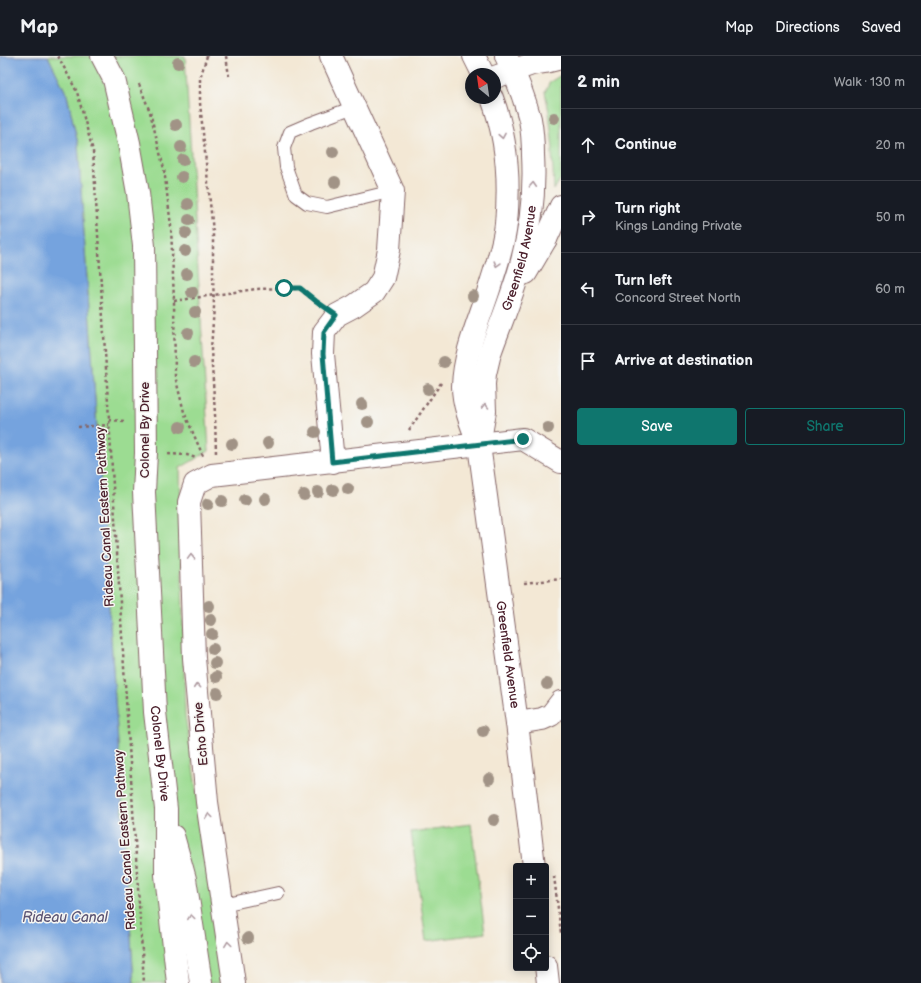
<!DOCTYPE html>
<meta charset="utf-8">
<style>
body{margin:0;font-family:"Balsamiq Sans",sans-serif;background:#20242c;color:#f1f3f6}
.controls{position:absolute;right:12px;bottom:12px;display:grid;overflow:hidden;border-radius:4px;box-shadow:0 2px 10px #0003}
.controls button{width:36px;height:36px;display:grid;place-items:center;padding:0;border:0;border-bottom:1px solid #363941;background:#171b24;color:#f1f3f6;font:20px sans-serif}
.compass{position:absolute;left:465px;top:12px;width:36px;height:36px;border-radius:50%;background:#171b24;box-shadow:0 2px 10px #0003;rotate:331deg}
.stop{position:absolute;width:12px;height:12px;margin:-9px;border:3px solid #0f766e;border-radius:50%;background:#fff}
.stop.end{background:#0f766e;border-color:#fff;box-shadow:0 1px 4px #0008}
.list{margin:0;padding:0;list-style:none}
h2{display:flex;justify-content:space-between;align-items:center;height:52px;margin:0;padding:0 16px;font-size:17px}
h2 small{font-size:13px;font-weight:400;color:#9ea1a6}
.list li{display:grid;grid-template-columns:26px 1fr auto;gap:12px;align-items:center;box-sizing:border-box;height:72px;padding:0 16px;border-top:1px solid #363941}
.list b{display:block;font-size:15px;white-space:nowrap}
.list p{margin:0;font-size:13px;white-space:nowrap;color:#9ea1a6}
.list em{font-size:13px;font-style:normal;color:#9ea1a6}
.actions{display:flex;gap:8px;padding:12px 16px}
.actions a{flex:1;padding:9px 0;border:1px solid #0f766e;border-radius:4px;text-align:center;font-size:14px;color:#0f766e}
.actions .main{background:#0f766e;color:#fff}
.icon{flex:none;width:22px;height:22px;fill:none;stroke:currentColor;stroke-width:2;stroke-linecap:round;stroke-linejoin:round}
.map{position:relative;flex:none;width:561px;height:927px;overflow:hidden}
header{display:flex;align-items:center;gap:24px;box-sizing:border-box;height:56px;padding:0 20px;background:#171b24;border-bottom:1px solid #363941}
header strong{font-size:19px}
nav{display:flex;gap:22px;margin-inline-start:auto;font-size:14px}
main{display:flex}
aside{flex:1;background:#171b24}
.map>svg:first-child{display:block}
.green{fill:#9cdc92;stroke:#737e5e}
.water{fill:#74a3de;stroke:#5f6184}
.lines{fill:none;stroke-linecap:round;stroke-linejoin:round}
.lane-casing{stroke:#856566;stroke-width:14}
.street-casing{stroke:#856566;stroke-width:24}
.secondary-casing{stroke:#856566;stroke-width:24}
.path{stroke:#856566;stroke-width:2.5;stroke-dasharray:3 3;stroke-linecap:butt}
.lane{stroke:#fff;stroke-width:12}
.street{stroke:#fff;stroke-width:22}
.secondary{stroke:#fff;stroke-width:22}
.tree{fill:#a19386}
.oneway{stroke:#ae9aa0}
.route{stroke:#0f766e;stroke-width:5}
.labels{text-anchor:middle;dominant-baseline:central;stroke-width:3;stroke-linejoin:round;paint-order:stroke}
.street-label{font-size:13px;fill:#4a1f2b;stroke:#f6f6f2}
.water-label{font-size:14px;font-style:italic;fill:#5b5473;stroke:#f6f6f2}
</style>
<header>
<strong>Map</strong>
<nav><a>Map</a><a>Directions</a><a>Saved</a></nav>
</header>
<main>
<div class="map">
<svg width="561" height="927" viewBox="0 0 561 927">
<rect width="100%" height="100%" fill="#f6f6f2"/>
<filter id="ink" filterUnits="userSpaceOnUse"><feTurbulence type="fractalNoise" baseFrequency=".025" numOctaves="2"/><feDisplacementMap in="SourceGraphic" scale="8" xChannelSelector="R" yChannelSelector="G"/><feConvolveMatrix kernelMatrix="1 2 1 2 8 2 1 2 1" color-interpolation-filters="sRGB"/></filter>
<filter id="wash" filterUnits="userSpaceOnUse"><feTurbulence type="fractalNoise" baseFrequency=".012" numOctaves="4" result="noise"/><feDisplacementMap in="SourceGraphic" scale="16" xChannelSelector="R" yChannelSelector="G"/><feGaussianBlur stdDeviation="0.9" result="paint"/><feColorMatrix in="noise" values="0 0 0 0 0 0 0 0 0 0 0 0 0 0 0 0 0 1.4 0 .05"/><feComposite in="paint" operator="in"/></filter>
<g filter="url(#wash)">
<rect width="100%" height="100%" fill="#f3e8d5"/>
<path class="green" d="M48,0H185L209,395L180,412L185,659L226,927H134L78,88L67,39Z
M561,19V122L554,134L552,96L553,93L549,56L545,36L550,26Z
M471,768L485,877L426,885L411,776Z"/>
<path class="water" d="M0,0H48L67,39L78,88L134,927H0Z"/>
</g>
<g filter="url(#ink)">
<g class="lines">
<defs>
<path id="lane" d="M354,51L311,67L290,76L284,92L286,111L296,139L307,147L327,151L393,135
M223,849L278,837"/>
<path id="street" d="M331,0L393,135L389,194L383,222L374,236L354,250L337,259L324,276L323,298L333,406
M495,21L532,8L545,6L561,2
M546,183L561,150
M517,667L542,663L551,659L561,646
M234,927L207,746L194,602L189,446L195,428L212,419L523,383L561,406"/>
<g id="secondary">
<path id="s1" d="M102,0L114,23L129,87L138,137L144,190L146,397L144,436L155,656L166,753V819L178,927"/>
<path d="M474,0L483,18"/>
<path id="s2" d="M492,42C507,82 510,126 506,168C504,188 497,208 491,227C481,260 464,295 463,330C463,350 472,370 479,389L517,667L534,810"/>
<path d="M526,217L546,183"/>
<path id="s3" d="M479,389L485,355L484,328L485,318L490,297C501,266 514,236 522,205C531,171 535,134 533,99C533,87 532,74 530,63C524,41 516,20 506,0"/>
<path d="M173,780L185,823L201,927"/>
<path d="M546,910L548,927"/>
</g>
</defs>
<use href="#lane" class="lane-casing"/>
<use href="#street" class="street-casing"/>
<use href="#secondary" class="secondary-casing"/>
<path class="path" d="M58,0L77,36L93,95L122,580L144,927
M207,0L200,22V47L213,176V219L214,251L211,294L215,358L216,398
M226,0L229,20
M139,28L150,56L164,113L171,170L174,245L175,320L184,356L203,400
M174,245L214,239L256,233L284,232L300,233L319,248
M109,364L124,365
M78,371L109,369
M409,374L441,327
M168,398L187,399L196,402
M524,527L561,523
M554,820L561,877"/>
<use href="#lane" class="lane"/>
<use href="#street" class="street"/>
<use href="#secondary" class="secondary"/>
</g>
<g class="tree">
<circle cx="178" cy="7" r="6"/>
<circle cx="554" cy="62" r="6"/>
<circle cx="176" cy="69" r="6"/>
<circle cx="181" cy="91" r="6"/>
<circle cx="333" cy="96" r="6"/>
<circle cx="183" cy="104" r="6"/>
<circle cx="182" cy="121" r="6"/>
<circle cx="335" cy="126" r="6"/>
<circle cx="188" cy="148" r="6"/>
<circle cx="189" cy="164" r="6"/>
<circle cx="186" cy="177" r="6"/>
<circle cx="185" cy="195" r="6"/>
<circle cx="187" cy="218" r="6"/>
<circle cx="192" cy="236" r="6"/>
<circle cx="473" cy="240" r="6"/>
<circle cx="195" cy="256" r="6"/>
<circle cx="188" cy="277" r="6"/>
<circle cx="194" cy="306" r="6"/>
<circle cx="444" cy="306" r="6"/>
<circle cx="428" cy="333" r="6"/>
<circle cx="362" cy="348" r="6"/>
<circle cx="368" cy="366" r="6"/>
<circle cx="180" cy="371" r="6"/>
<circle cx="548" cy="372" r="6"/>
<circle cx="315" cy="376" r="6"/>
<circle cx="268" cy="387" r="6"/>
<circle cx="232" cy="388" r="6"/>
<circle cx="348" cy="433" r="6"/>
<circle cx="333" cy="434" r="6"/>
<circle cx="318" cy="436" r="6"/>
<circle cx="304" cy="439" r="6"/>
<circle cx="265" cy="443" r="6"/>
<circle cx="245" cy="444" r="6"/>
<circle cx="222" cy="445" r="6"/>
<circle cx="208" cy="448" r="6"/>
<circle cx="209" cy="550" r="6"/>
<circle cx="211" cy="564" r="6"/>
<circle cx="212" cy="578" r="6"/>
<circle cx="213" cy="593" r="6"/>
<circle cx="215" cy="607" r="6"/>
<circle cx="216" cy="621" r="6"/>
<circle cx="547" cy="628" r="6"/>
<circle cx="217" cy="637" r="6"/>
<circle cx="483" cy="675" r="6"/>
<circle cx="489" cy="723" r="6"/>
<circle cx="494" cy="764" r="6"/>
<circle cx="248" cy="882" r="6"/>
</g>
<defs><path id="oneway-chevron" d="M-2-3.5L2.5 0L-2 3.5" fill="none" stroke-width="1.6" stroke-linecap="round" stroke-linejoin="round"/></defs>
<g class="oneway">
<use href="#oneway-chevron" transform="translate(502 80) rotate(80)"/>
<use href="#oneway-chevron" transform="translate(533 129) rotate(-87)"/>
<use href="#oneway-chevron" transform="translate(497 208) rotate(106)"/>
<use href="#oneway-chevron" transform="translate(485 350) rotate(-91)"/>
<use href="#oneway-chevron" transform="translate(191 501) rotate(-92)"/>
<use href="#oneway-chevron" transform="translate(197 630) rotate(-95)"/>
<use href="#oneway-chevron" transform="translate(209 760) rotate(-98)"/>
<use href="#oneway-chevron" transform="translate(191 861) rotate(-98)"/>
<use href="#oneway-chevron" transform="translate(228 888) rotate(-98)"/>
</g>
</g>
<g class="lines" filter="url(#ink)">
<path class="route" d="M284,232H300L316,245L336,259L324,276L323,298L332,406L523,383"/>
</g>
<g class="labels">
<g class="street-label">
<text stroke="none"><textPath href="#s3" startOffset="193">Greenfield Avenue</textPath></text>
<text transform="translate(145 374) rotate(-90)">Colonel By Drive</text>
<text transform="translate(105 461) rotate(-93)">Rideau Canal Eastern Pathway</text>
<text stroke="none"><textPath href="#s2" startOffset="569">Greenfield Avenue</textPath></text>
<text transform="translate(201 678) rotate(-95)">Echo Drive</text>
<text stroke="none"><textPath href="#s1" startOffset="704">Colonel By Drive</textPath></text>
<text transform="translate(125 784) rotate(-94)">Rideau Canal Eastern Pathway</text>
</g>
<g class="water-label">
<text x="65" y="861">Rideau Canal</text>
</g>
</g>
</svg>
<div class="controls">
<button>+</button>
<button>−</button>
<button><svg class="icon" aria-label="locate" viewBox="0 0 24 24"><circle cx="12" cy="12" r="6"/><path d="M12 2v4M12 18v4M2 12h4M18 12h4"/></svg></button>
</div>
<svg class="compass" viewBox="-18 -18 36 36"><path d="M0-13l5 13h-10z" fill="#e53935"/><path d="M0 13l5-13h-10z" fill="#9ea1a6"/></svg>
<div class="stop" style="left:284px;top:232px"></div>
<div class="stop end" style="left:523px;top:383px"></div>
</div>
<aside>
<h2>2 min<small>Walk · 130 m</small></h2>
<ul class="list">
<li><svg class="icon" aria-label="ahead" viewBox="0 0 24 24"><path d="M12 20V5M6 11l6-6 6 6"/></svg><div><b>Continue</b></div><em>20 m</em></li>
<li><svg class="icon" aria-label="right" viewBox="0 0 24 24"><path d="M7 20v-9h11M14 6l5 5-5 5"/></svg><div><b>Turn right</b><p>Kings Landing Private</p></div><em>50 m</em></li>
<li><svg class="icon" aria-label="left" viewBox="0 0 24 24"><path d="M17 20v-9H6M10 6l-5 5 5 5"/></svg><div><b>Turn left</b><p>Concord Street North</p></div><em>60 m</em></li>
<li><svg class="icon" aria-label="arrive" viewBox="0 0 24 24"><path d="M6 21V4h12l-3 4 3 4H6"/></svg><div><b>Arrive at destination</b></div></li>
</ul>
<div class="actions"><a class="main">Save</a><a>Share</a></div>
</aside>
</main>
